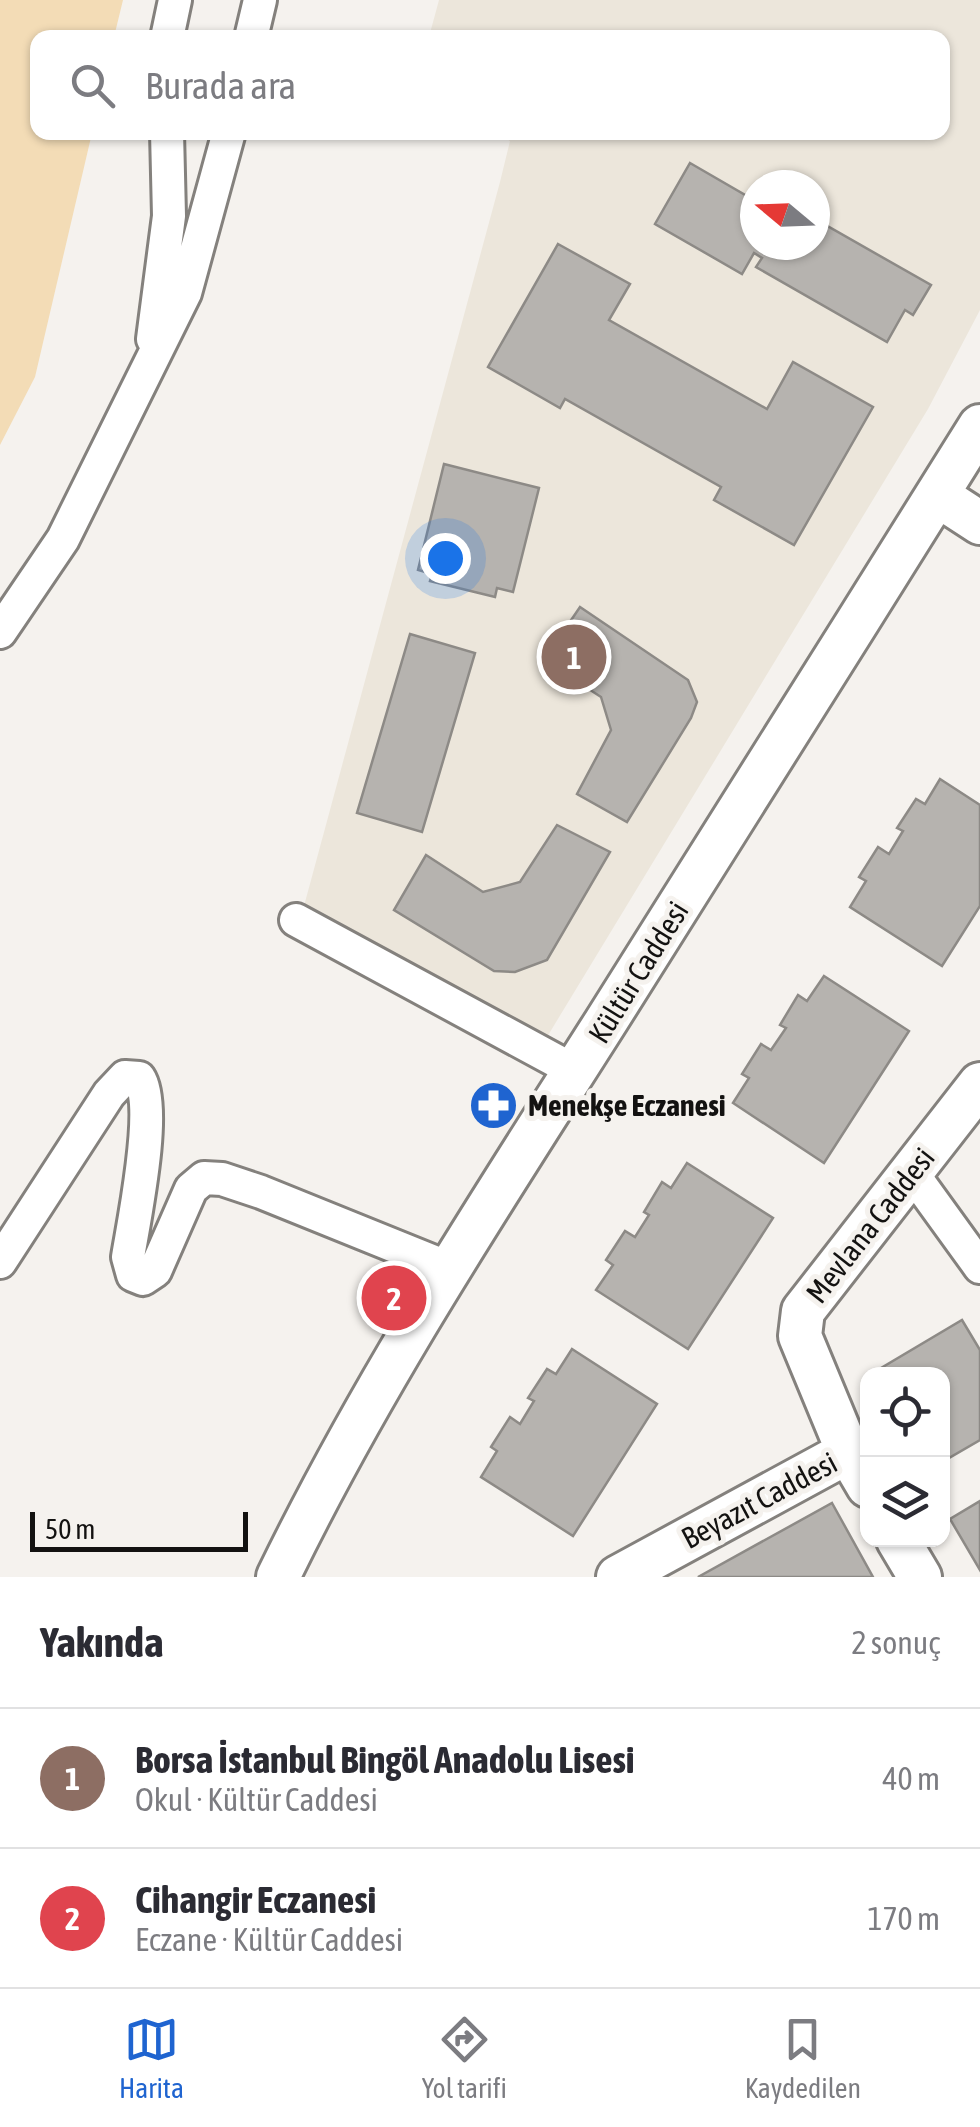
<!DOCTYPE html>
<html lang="tr">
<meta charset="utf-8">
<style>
body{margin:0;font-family:"Asap Condensed",sans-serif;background:#f7f7f7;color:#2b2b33}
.controls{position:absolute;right:30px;bottom:30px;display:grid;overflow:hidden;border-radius:20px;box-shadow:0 2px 8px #0004}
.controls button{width:90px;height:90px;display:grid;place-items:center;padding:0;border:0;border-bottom:2px solid #e1e1e2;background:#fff;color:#2b2b33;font:50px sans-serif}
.compass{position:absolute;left:740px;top:170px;width:90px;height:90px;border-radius:50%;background:#fff;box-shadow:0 2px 8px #0004;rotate:289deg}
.scale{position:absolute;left:30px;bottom:25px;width:218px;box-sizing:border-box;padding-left:10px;border:5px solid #131211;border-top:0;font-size:28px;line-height:35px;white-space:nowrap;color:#131211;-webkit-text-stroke:8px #f5f2ee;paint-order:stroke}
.you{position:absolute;left:445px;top:558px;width:35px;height:35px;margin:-25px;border:8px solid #fff;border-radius:50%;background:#1a73e8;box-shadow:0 0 0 15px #1a73e833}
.badge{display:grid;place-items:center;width:65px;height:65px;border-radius:50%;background:#1f64d0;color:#fff;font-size:32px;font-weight:700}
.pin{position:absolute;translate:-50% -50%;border:5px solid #fff;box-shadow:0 2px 10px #0006}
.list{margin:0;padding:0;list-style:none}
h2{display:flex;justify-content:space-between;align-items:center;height:130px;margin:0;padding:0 40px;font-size:42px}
h2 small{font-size:32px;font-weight:400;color:#7c7c81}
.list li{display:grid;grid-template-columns:65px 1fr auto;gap:30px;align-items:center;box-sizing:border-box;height:140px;padding:0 40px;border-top:2px solid #e1e1e2}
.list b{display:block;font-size:38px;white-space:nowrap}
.list p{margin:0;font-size:32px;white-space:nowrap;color:#7c7c81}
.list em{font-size:32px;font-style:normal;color:#7c7c81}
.icon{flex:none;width:55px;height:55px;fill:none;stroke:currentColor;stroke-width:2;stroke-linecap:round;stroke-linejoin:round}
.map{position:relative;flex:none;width:980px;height:1577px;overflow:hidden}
.search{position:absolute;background:#fff;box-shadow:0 2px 8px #0004;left:30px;right:30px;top:30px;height:110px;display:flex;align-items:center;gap:25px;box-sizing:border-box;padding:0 35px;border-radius:20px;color:#7c7c81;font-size:38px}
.sheet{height:410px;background:#fff}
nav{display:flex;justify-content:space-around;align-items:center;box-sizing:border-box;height:140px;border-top:2px solid #e1e1e2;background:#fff;font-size:28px;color:#7c7c81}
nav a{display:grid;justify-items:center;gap:5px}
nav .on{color:#1f64d0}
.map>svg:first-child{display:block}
.built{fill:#ece6db;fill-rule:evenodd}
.green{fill:#f3dcb6}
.building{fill:#b6b3af;stroke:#8d8a86;stroke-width:2.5}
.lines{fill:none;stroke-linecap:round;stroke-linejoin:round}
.minor-casing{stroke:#84817d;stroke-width:38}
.tertiary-casing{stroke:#84817d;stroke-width:48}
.minor{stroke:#fff;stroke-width:32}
.tertiary{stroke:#fff;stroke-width:42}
.labels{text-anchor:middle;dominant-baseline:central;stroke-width:10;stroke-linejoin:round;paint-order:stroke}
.street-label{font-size:30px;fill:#131211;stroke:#f5f2ee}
.poi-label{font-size:30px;font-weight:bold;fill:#131211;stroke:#f5f2ee;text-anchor:start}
</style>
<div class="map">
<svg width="980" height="1577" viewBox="0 0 980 1577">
<rect width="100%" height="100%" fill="#f5f2ee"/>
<path class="built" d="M439,0H980V310L928,409L547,1037L304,906L500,182L510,141L498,133L942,132V38L429,37ZM755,185H815V245H755Z"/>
<path class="green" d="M0,0H123L114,37L38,38V132L92,133L35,377L0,445Z"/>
<path class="building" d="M690,163L752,199L747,207L755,211V245H815V219L931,285L913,315L905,310L887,342L756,267L762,258L754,253L742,274L655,224Z
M558,244L630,284L609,320L767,409L793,362L873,407L794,545L714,500L721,487L565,399L560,408L488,367Z
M444,464L539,488L513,592L497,588L495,597L430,581L432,574L418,570Z
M580,607L688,680L697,702L691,718L627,822L577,794L611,730L601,697L544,660Z
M410,634L475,653L422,832L357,813Z
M940,779L980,805V906L942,966L850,907L866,881L859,877L878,847L889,854L903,831L897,828L916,799L925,804Z
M557,825L610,852L547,960L515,972L494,971L394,910L426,855L483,892L520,882Z
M824,976L909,1031L824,1163L733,1103L749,1078L742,1074L761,1044L771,1050L786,1028L780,1025L798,995L807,1001Z
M687,1163L773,1218L688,1349L596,1290L613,1265L606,1260L625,1231L635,1237L649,1215L644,1212L662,1182L671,1188Z
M962,1320L980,1350V1440L942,1462V1374H871Z
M572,1349L657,1404L573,1536L481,1477L497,1451L491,1447L510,1417L520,1424L534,1401L528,1398L547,1369L556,1374Z
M980,1501V1570L950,1519Z
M832,1503L873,1577H698Z"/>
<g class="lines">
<defs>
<path id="minor" d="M167,38L175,0
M251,38L260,0
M153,339L169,216L167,132
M0,632L63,539L185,293L229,132
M296,920L575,1071
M912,1173L980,1267
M0,1262L109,1094L125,1077L139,1078C158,1106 134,1220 128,1257L133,1275L143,1279L155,1271L191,1189L204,1178L222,1179L261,1192L449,1268"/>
<path id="tertiary" d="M937,495L980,523
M868,1486L848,1452L800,1336L803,1311L980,1084
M898,1540L920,1577
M278,1577C372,1383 490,1204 605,1023C731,825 855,625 980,426
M618,1577L848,1452"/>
</defs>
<use href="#minor" class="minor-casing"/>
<use href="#tertiary" class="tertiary-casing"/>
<use href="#minor" class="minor"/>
<use href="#tertiary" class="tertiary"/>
</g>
<defs>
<symbol id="pharmacy-disc" viewBox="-11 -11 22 22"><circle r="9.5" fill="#1f64d0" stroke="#f5f2ee"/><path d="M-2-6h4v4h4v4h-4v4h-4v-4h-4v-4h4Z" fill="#fff"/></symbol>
</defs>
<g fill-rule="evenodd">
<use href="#pharmacy-disc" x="466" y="1078" width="55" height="55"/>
</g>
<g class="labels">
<g class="street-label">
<text transform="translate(638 972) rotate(-58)">Kültür Caddesi</text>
<text transform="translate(870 1225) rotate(-52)">Mevlana Caddesi</text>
<text transform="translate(759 1500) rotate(-28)">Beyazıt Caddesi</text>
</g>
<g class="poi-label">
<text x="528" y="1105">Menekşe Eczanesi</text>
</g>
</g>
</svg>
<div class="controls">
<button><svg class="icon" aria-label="locate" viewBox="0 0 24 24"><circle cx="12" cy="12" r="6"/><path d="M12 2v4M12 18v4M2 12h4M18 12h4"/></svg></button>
<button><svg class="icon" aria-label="layers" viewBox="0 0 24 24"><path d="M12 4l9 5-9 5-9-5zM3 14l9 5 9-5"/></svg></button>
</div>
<svg class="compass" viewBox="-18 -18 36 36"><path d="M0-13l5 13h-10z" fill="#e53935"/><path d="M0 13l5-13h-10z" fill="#7c7c81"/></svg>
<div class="scale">50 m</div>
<div class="you"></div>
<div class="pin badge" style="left:574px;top:657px;background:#8d6e63">1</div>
<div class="pin badge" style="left:394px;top:1298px;background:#e0444e">2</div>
<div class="search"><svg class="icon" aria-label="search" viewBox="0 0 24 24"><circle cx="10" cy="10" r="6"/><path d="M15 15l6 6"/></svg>Burada ara</div>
</div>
<section class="sheet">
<h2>Yakında<small>2 sonuç</small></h2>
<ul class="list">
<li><span class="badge" style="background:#8d6e63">1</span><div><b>Borsa İstanbul Bingöl Anadolu Lisesi</b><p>Okul · Kültür Caddesi</p></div><em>40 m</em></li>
<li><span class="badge" style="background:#e0444e">2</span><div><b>Cihangir Eczanesi</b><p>Eczane · Kültür Caddesi</p></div><em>170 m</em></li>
</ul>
</section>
<nav>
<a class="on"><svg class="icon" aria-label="map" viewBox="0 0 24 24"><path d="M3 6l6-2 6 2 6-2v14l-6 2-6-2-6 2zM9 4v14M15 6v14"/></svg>Harita</a>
<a><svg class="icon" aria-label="directions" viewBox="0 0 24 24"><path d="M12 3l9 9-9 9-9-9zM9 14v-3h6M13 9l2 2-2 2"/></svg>Yol tarifi</a>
<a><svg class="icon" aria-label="saved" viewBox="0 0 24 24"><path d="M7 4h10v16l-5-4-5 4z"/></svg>Kaydedilen</a>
</nav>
